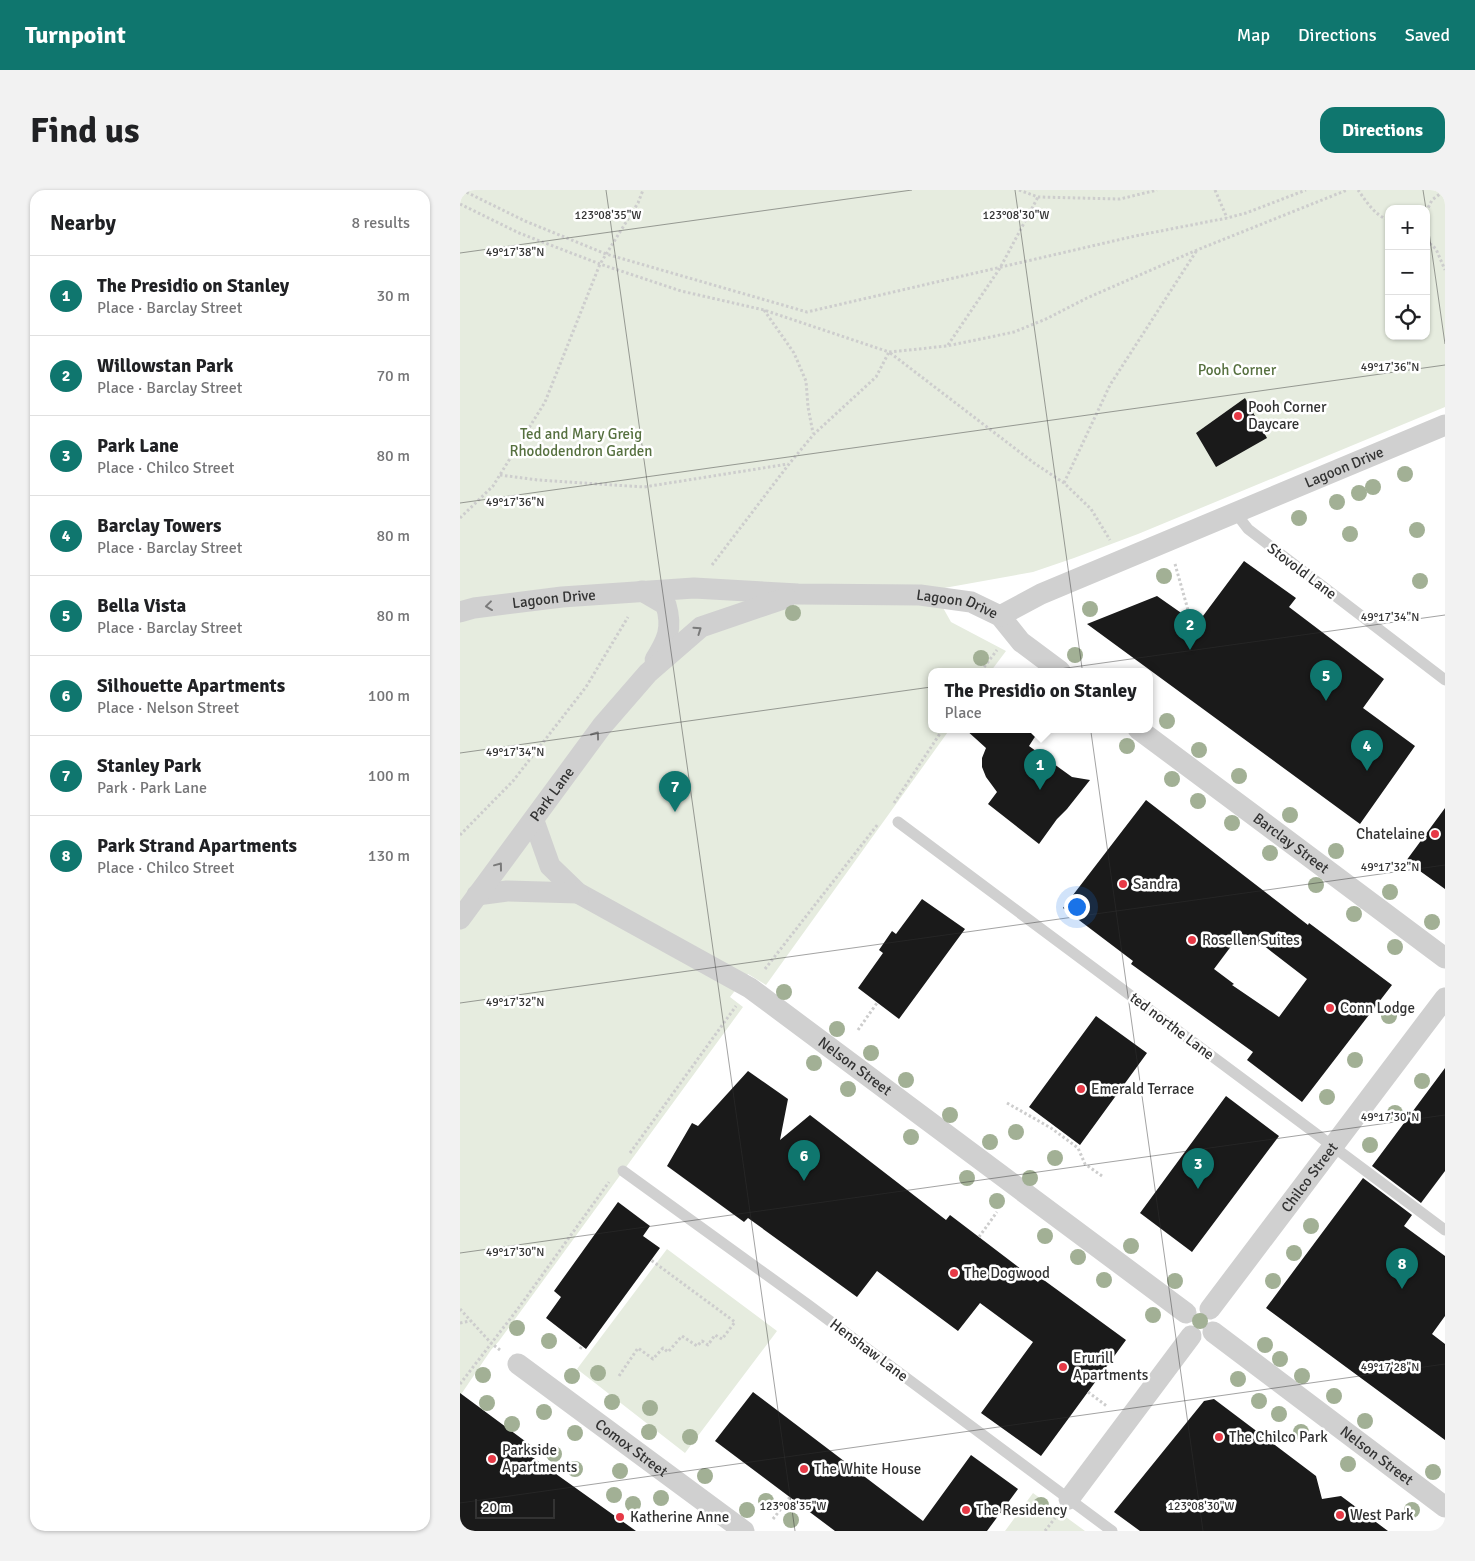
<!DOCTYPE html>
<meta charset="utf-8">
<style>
body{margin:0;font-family:Signika,sans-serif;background:#f2f2f2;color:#202124}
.controls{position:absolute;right:15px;top:15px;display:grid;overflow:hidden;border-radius:10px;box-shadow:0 1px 4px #0004}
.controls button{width:45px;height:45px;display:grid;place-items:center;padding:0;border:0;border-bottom:1px solid #e0e0e0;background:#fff;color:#202124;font:25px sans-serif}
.scale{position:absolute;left:15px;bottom:12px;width:80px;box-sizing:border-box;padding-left:5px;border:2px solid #333;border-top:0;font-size:14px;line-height:18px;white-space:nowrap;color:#333;-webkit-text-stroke:4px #fff;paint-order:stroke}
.you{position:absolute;left:616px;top:716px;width:18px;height:18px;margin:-12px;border:4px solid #fff;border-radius:50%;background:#1a73e8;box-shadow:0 0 0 8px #1a73e833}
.badge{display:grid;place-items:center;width:32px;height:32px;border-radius:50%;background:#0f766e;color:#fff;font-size:16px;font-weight:700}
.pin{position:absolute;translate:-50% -41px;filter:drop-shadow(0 1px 2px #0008)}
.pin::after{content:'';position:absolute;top:26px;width:18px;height:15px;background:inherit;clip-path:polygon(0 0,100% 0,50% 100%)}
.popup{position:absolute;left:468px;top:478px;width:225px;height:65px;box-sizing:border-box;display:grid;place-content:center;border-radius:10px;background:#fff;filter:drop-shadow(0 1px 4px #0005);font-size:16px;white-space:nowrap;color:#757577}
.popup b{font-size:19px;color:#202124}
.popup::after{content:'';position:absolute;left:50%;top:100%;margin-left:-10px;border:10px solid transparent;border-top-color:#fff}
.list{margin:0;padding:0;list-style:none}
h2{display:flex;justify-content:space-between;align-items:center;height:65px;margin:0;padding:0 20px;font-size:21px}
h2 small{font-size:16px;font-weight:400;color:#757577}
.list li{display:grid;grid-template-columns:32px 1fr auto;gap:15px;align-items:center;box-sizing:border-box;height:80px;padding:0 20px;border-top:1px solid #e0e0e0}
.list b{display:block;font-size:19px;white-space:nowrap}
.list p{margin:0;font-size:16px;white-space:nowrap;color:#757577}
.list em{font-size:16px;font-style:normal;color:#757577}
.icon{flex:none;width:28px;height:28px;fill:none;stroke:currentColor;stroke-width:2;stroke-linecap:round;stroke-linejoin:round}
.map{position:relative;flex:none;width:985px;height:1341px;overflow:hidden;border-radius:15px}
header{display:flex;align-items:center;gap:30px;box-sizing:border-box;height:70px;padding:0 25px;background:#0f766e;color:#fff}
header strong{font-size:24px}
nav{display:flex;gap:28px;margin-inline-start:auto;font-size:18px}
.intro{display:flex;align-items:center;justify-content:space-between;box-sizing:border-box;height:120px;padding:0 30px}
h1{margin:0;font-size:35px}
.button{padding:12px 22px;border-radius:15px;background:#0f766e;color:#fff;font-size:18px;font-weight:700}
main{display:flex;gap:30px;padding:0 30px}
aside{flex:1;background:#fff;border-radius:15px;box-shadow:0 1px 4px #0004}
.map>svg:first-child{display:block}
.green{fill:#e6ecdf;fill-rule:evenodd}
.building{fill:#1a1a1a;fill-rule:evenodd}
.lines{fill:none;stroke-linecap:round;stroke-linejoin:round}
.path{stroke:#cdcdcd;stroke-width:3;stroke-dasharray:2.5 2.5;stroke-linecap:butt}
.service{stroke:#d0d0d0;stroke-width:11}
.minor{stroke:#d0d0d0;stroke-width:21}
.tree{fill:#a2b095}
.oneway{stroke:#7a7a7a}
.ticks{fill:none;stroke:#333;stroke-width:1;stroke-opacity:0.45}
.poi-dot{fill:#e63946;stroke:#fff;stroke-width:2}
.labels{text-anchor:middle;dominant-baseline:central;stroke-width:5;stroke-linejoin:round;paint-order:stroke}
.park-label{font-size:15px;fill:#56703f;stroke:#fff}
.poi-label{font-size:15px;fill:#333;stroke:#fff;text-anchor:start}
.street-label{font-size:15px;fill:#333;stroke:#fff}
.ticks-label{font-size:12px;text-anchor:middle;fill:#333;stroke:#fff;stroke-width:5;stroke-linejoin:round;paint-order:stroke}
</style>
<header>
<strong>Turnpoint</strong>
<nav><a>Map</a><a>Directions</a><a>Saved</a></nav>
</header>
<div class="intro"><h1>Find us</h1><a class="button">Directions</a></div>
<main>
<aside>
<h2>Nearby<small>8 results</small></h2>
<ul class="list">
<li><span class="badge">1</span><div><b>The Presidio on Stanley</b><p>Place · Barclay Street</p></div><em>30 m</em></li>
<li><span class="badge">2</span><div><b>Willowstan Park</b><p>Place · Barclay Street</p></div><em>70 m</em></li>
<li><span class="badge">3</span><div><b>Park Lane</b><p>Place · Chilco Street</p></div><em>80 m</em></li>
<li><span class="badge">4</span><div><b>Barclay Towers</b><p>Place · Barclay Street</p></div><em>80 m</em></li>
<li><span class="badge">5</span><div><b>Bella Vista</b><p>Place · Barclay Street</p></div><em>80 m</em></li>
<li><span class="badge">6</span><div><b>Silhouette Apartments</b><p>Place · Nelson Street</p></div><em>100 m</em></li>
<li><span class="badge">7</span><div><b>Stanley Park</b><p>Park · Park Lane</p></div><em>100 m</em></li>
<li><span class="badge">8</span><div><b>Park Strand Apartments</b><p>Place · Chilco Street</p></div><em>130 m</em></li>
</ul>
</aside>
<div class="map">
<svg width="985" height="1341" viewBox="0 0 985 1341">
<rect width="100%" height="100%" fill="#fff"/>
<path class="green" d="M0,0H985V217L678,344L614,368L573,382L473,400L491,432L546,461L531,481H471V539H490L306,795L288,784L270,807L283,817L39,1151L31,1160L0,1206ZM929,19H966V146H929Z
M207,1059L317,1141L225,1263L117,1179Z
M573,1303L625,1341H545Z"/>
<path class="building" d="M785,208L807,248L756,277L736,243Z
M784,371L836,408L829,417L924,489L903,518L955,556L900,634L627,434L697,406L737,434Z
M505,539H580L569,556L612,587L630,590L607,619L597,629L579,654L528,614L537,602L526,587L522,577V568L526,558Z
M686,610L848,735L849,733L932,795L842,912L787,870L793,862L671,774L673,771L603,718ZM781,743L802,757L803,755L847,789L819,827L772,795L774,794L754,779Z
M985,618V699L946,671Z
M462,709L505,739L439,829L398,798L423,763L419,760L432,741L436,744Z
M636,826L687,863L620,955L569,917Z
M985,878V981L961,1013L912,976Z
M288,881L328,909L320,950L350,925L486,1030L490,1025L578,1092L581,1088L666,1150L581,1266L521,1223L573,1152L520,1113L498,1141L417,1081L397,1107L288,1028L284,1032L207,976L232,933L238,936Z
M766,906L819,946L732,1062L680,1023Z
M903,988L952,1025L944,1036L985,1066V1126L972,1144L985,1154V1250L806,1118Z
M158,1012L190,1036L183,1046L200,1058L126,1159L86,1128L101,1107L94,1101Z
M293,1202L463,1331L511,1265L558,1299L527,1341H375L255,1251Z
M0,1203L73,1257L68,1264L176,1341H0Z
M754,1209L856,1286L862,1309L881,1306L928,1341H680L654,1322L744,1211Z"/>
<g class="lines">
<path class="path" d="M2,0L65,31L146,64L347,122L675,46L767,28L786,23L846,0
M559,0L578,7L660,9L697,0
M755,0L767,28
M898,0C906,11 915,26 929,30
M0,14L59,43L140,74L221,101L304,120L429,162L487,156L554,142L586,129L627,108L737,60L887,0
M966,22L972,10L985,0
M966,50L976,59L985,80
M304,120L334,163L346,191L348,217L353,243
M488,155L540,78L578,7
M40,285L78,290L184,297L328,274
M604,293L650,195L737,60
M0,328L33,296L85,212L140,74L178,13L183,0
M715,374L730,427L726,433
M252,375L329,274L354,244L416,187L429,162L574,273L604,293L631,319L650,350
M521,481L537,460
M434,613L483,539
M0,645L53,591L126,497L168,427
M305,779L418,634
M398,840L417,813
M547,913L591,938L618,958L625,974L642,986
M170,963L276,816
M519,1047L537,1022
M0,1119L31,1153L40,1160
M0,1133L10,1131
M120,1159L122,1156
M159,1186L178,1158L193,1169L203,1158L208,1162L222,1146L237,1156L242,1151L248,1155L255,1145L262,1149L275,1132L191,1070
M0,1194L60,1116L149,992
M628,1202L648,1217
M313,1329L330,1307
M585,1341L595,1328"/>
<path class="service" d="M775,322L788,339L985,490
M438,632L985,1040
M163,981L347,1114L652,1341"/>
<g class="minor">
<path d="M182,401L206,415C213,439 207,450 195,470"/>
<path id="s1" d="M0,422L14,418L102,407L234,398L338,404L460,405L511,412L540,426L561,452L600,481"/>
<path id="s2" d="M540,426L581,404L985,235"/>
<path id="s3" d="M678,539L985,768"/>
<path id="s4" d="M74,631L90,676L118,703L290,798L726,1123"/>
<path d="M17,705L47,701L118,703"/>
<path id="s5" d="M0,729L142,536L188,483L241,437L326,408"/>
<path id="s6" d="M750,1119L985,808"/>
<path id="s7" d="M753,1142L985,1317"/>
<path id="s8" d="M58,1174L284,1341"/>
<path d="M609,1309L731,1146"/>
</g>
</g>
<g class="tree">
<circle cx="945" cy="284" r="8"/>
<circle cx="913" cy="297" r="8"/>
<circle cx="899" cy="303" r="8"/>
<circle cx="877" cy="312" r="8"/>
<circle cx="839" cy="328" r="8"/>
<circle cx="957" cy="340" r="8"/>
<circle cx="890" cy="344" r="8"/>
<circle cx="704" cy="386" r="8"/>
<circle cx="960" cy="391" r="8"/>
<circle cx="630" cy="419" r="8"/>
<circle cx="333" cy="423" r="8"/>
<circle cx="615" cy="465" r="8"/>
<circle cx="521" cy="468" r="8"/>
<circle cx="707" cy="531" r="8"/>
<circle cx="667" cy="556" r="8"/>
<circle cx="739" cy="560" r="8"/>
<circle cx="779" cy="586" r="8"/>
<circle cx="712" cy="589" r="8"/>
<circle cx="738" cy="611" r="8"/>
<circle cx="830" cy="625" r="8"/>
<circle cx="772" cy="633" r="8"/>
<circle cx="876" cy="661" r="8"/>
<circle cx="810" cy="663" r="8"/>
<circle cx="856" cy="695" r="8"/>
<circle cx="930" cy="702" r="8"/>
<circle cx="894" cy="724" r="8"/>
<circle cx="972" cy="732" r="8"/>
<circle cx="935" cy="757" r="8"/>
<circle cx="324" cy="802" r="8"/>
<circle cx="929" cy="826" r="8"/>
<circle cx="377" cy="839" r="8"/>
<circle cx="411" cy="863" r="8"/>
<circle cx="895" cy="870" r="8"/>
<circle cx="354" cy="873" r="8"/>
<circle cx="446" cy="890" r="8"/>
<circle cx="962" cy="891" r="8"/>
<circle cx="388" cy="899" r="8"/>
<circle cx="867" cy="907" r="8"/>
<circle cx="935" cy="923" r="8"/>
<circle cx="490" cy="925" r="8"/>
<circle cx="556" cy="942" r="8"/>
<circle cx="451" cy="947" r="8"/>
<circle cx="530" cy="952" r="8"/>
<circle cx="910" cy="955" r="8"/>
<circle cx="595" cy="968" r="8"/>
<circle cx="507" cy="988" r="8"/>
<circle cx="570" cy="988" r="8"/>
<circle cx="537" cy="1011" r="8"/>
<circle cx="851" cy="1036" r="8"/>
<circle cx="585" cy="1046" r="8"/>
<circle cx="671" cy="1056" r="8"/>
<circle cx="834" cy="1063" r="8"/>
<circle cx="618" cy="1067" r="8"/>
<circle cx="644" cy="1090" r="8"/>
<circle cx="715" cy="1091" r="8"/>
<circle cx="813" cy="1091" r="8"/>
<circle cx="693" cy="1125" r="8"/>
<circle cx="740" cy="1131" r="8"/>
<circle cx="57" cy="1138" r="8"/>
<circle cx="89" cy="1151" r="8"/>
<circle cx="805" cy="1155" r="8"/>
<circle cx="820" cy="1169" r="8"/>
<circle cx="138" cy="1183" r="8"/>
<circle cx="23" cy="1185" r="8"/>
<circle cx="112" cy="1186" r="8"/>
<circle cx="842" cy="1186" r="8"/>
<circle cx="778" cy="1189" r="8"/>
<circle cx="874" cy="1206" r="8"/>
<circle cx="799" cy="1211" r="8"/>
<circle cx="152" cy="1212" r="8"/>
<circle cx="27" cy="1213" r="8"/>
<circle cx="190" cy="1218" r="8"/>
<circle cx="84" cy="1222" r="8"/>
<circle cx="819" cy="1224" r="8"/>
<circle cx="905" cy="1231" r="8"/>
<circle cx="52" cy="1234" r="8"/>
<circle cx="189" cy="1242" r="8"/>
<circle cx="841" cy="1242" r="8"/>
<circle cx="115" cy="1243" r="8"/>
<circle cx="230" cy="1247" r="8"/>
<circle cx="94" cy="1264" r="8"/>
<circle cx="888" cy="1274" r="8"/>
<circle cx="115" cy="1279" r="8"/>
<circle cx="160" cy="1281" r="8"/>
<circle cx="973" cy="1282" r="8"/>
<circle cx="245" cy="1286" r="8"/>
<circle cx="154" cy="1305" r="8"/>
<circle cx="201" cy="1308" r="8"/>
<circle cx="306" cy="1311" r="8"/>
<circle cx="173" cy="1314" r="8"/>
<circle cx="581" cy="1315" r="8"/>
<circle cx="287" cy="1320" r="8"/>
<circle cx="952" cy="1320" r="8"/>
<circle cx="331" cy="1330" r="8"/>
</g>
<defs><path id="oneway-chevron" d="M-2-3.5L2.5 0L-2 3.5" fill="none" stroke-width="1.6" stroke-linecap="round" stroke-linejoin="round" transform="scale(1.25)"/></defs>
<g class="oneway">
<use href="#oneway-chevron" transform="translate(29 416) rotate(173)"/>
<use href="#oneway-chevron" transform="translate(238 440) rotate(-35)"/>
<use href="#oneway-chevron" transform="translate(136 545) rotate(-54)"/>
<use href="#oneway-chevron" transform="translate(39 676) rotate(-53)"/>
</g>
<path class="ticks" d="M146,0L335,1341M555,0L743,1341M963,0L966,19M966,21L985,154M0,63L452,0M0,313L985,175M0,563L985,425M0,813L985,675M0,1063L985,925M0,1313L985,1174"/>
<g class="poi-dot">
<circle cx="778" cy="226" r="5"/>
<circle cx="975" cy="644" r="5"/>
<circle cx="663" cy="694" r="5"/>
<circle cx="732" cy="750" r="5"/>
<circle cx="870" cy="818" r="5"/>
<circle cx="621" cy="899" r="5"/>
<circle cx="494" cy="1083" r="5"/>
<circle cx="603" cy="1177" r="5"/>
<circle cx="759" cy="1247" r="5"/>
<circle cx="32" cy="1269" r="5"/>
<circle cx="344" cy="1279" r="5"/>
<circle cx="506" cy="1320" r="5"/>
<circle cx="880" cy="1325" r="5"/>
<circle cx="160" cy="1327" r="5"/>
</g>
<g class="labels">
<g class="park-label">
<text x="777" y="180">Pooh Corner</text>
<text x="121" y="244">Ted and Mary Greig<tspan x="121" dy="17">Rhododendron Garden</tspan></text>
</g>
<g class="poi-label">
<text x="788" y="217">Pooh Corner<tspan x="788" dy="17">Daycare</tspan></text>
<text x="965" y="644" text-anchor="end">Chatelaine</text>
<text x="673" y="694">Sandra</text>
<text x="742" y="750">Rosellen Suites</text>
<text x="880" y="818">Conn Lodge</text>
<text x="631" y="899">Emerald Terrace</text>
<text x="504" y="1083">The Dogwood</text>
<text x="613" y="1168">Erurill<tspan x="613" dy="17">Apartments</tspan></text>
<text x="769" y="1247">The Chilco Park</text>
<text x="42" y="1260">Parkside<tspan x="42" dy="17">Apartments</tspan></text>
<text x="354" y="1279">The White House</text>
<text x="516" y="1320">The Residency</text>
<text x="890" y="1325">West Park</text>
<text x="170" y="1327">Katherine Anne</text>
</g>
<g class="street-label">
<text stroke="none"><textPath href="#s2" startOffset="375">Lagoon Drive</textPath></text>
<text transform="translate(842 381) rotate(37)">Stovold Lane</text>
<text stroke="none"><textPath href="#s1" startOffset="95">Lagoon Drive</textPath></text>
<text stroke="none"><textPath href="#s1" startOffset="500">Lagoon Drive</textPath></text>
<text stroke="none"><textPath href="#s5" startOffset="155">Park Lane</textPath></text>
<text stroke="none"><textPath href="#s3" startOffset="191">Barclay Street</textPath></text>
<text transform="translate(712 836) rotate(37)">ted northe Lane</text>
<text stroke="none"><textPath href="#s4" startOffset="414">Nelson Street</textPath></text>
<text stroke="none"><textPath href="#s6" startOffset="165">Chilco Street</textPath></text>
<text transform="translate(409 1160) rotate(37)">Henshaw Lane</text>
<text stroke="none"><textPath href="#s8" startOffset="141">Comox Street</textPath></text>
<text stroke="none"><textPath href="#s7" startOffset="205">Nelson Street</textPath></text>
</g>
</g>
<g class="ticks-label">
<text x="148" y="29">123°08'35"W</text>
<text x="556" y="29">123°08'30"W</text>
<text x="55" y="66">49°17'38"N</text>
<text x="930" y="181">49°17'36"N</text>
<text x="55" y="316">49°17'36"N</text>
<text x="930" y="431">49°17'34"N</text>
<text x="55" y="566">49°17'34"N</text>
<text x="930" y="681">49°17'32"N</text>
<text x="55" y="816">49°17'32"N</text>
<text x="930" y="931">49°17'30"N</text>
<text x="55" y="1066">49°17'30"N</text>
<text x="930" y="1181">49°17'28"N</text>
<text x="333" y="1320">123°08'35"W</text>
<text x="741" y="1320">123°08'30"W</text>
</g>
</svg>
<div class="controls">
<button>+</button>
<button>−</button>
<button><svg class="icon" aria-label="locate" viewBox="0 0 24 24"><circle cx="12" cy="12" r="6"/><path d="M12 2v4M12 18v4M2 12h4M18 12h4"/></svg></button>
</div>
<div class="scale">20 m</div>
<div class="you"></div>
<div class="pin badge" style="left:580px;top:600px">1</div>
<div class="popup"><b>The Presidio on Stanley</b>Place</div>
<div class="pin badge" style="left:730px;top:460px">2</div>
<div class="pin badge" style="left:738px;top:999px">3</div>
<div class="pin badge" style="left:907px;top:581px">4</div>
<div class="pin badge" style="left:866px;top:511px">5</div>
<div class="pin badge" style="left:344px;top:991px">6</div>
<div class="pin badge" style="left:215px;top:622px">7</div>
<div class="pin badge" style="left:942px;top:1099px">8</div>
</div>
</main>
